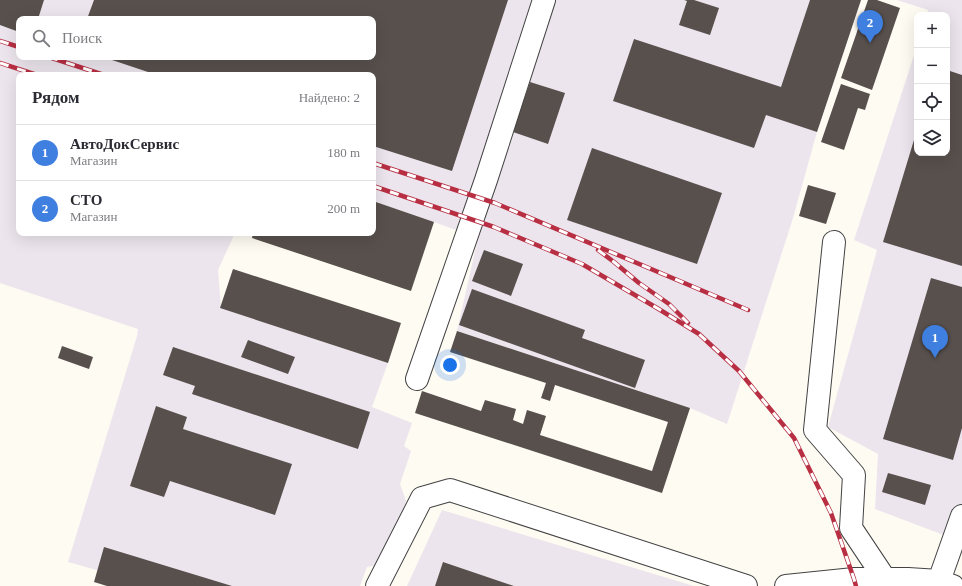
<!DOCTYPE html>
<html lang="ru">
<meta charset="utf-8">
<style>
body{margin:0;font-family:Georgia,serif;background:#f7f7f7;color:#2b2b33}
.controls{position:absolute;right:12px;top:12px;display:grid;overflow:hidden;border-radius:8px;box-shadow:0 4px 16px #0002}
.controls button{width:36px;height:36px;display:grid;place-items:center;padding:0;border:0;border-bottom:1px solid #e1e1e2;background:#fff;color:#2b2b33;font:20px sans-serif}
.you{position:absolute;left:450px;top:365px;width:14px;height:14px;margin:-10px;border:3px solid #fff;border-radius:50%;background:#1a73e8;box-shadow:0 0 0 6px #1a73e833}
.badge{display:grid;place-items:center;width:26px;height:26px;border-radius:50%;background:#b82f43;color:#fff;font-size:13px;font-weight:700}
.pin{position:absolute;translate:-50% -33px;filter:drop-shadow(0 1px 2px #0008)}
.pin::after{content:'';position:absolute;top:21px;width:14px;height:12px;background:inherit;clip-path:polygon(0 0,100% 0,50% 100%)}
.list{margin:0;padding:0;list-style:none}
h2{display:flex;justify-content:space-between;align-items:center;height:52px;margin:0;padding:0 16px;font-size:17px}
h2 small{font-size:13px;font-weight:400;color:#7c7c81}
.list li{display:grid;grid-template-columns:26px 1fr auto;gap:12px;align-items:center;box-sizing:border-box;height:56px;padding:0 16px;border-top:1px solid #e1e1e2}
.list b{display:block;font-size:15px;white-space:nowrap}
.list p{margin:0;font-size:13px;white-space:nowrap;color:#7c7c81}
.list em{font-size:13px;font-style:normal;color:#7c7c81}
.icon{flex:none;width:22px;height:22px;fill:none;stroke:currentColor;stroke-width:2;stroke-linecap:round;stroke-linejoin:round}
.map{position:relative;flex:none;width:962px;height:586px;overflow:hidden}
.search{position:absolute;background:#fff;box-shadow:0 4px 16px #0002;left:16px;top:16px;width:360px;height:44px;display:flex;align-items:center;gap:10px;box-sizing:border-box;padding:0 14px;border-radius:8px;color:#7c7c81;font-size:15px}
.panel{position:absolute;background:#fff;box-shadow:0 4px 16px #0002;left:16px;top:72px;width:360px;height:164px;border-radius:8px}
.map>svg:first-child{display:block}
.industrial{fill:#ece5ed;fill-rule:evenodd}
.building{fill:#58504d}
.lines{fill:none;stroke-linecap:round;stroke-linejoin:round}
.minor-casing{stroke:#434343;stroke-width:24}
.minor{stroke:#fff;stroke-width:22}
.rail-casing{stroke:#b82f43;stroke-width:4.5}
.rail{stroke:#fff;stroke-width:3;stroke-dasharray:9;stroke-linecap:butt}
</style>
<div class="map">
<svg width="962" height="586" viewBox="0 0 962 586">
<rect width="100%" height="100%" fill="#fefbf3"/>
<path class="industrial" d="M0,0H861L817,132L793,218L727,424L690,408L457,331L478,238L434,222L373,201V75H19V233H235L218,270L221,308L388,363L372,407L412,423L404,446L411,451L400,484L406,501L384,564L367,567L360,586H153L68,562L137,336L138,329L0,283ZM19,19H373V57H19Z
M897,0H962V542L875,509L878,454L828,427L877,250L854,240L917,46V153H947V15H927L928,10Z
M442,510L694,586H407Z"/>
<path class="building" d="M0,0H44L38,19H19V32L0,25Z
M94,0H508L452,171L373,146V75H157L103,57H373V19H87Z
M684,0H694L719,8L710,35L679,25L687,1Z
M810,0H861L817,132L766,115L754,148L613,101L634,39L781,87Z
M868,0H877L900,8L872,90L841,78Z
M947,70L962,75V266L883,242L917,130V153H947Z
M530,82L565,93L548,144L513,132Z
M841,84L870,94L865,110L858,108L844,150L821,142Z
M592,148L722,193L697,264L567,220Z
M808,185L836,193L826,224L799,216Z
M373,201L434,222L411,291L252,238L253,233H373Z
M484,250L523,264L511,296L472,281Z
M233,269L401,323L388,363L220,308Z
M931,278L962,287V428L953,460L883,439Z
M472,289L585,330L582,338L645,360L635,388L459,325Z
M457,331L690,408L662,493L415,413L422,391L481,411L485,400L516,409L513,420L523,424L527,410L546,416L540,435L652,471L668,422L555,385L550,401L541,398L546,383L450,352Z
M248,340L295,357L288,374L241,357Z
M62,346L93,357L89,369L58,358Z
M173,347L370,412L358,449L192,394L195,386L163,375Z
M156,406L187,417L183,429L292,464L275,515L170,481L164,497L130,486Z
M888,473L931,485L925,505L882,492Z
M104,547L232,586H107L94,582Z
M443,562L514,586H435Z"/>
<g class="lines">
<defs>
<path id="minor" d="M834,242L815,430L854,475L851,528L885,579
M417,379L486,180L544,0
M939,581L962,516
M377,586L422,498L450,490L746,586
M786,586L854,579H908L939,581L953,586"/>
</defs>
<use href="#minor" class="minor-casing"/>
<use href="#minor" class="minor"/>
<defs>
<path id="rail" d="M0,41L19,47
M49,57L104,75
M0,63L37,75
M373,163L495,203L748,310
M373,186L494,227L582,264L657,308L699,334L739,371L794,438L831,513L854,579L856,586
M598,250L614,262L639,283L669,304L688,323"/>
</defs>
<use href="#rail" class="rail-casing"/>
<use href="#rail" class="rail"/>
</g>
</svg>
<div class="controls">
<button>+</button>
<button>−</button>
<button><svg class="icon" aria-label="locate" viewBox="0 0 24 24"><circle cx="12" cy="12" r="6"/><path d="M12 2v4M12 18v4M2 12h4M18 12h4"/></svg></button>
<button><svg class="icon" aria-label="layers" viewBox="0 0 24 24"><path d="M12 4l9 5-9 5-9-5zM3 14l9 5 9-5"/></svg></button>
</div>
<div class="you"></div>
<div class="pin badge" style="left:935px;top:358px;background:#3f7fe0">1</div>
<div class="pin badge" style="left:870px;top:43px;background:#3f7fe0">2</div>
<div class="search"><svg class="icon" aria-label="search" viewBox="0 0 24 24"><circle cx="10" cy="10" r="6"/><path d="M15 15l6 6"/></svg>Поиск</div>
<section class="panel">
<h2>Рядом<small>Найдено: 2</small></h2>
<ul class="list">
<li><span class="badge" style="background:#3f7fe0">1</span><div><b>АвтоДокСервис</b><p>Магазин</p></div><em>180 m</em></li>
<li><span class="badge" style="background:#3f7fe0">2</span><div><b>СТО</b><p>Магазин</p></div><em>200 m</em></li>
</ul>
</section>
</div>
